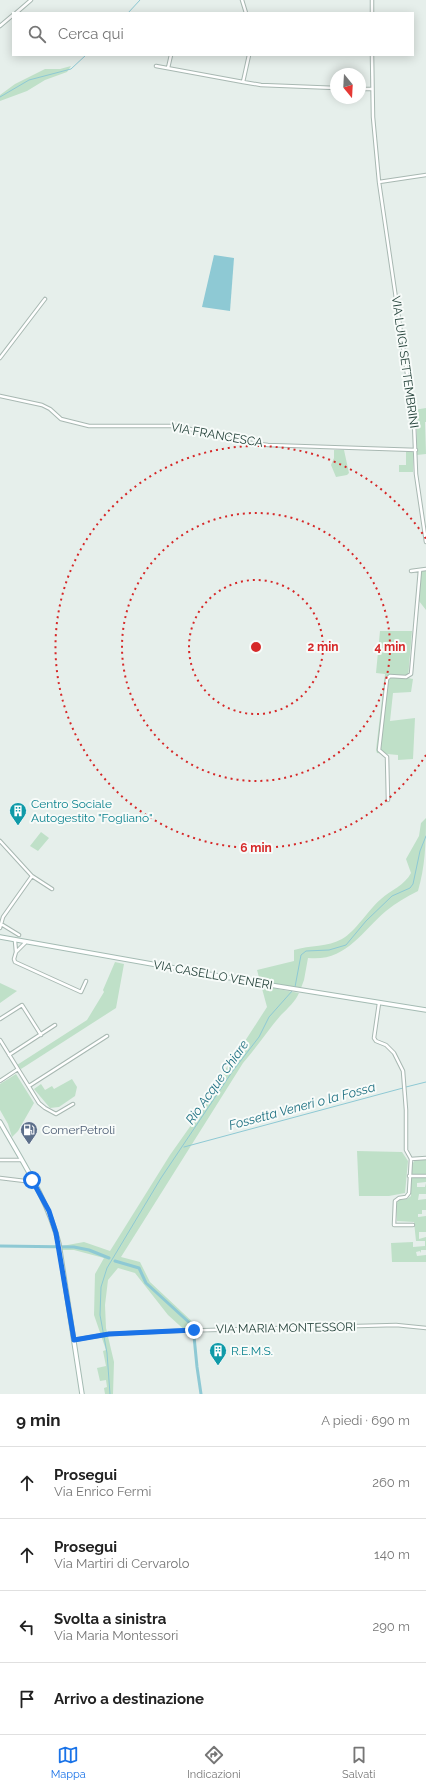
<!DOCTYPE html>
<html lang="it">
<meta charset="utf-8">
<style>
body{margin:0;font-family:Raleway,sans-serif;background:#f2f2f2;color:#222}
.compass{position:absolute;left:330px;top:68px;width:36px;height:36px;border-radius:50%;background:#fff;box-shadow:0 2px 10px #0003;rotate:162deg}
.stop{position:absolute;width:12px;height:12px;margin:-9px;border:3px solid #1a73e8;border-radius:50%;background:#fff}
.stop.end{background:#1a73e8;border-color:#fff;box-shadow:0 1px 4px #0008}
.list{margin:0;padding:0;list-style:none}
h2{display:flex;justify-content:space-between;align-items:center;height:52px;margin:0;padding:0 16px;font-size:17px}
h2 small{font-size:13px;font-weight:400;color:#767676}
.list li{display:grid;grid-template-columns:26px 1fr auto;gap:12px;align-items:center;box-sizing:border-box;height:72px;padding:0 16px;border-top:1px solid #e0e0e0}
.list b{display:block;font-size:15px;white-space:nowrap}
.list p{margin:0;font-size:13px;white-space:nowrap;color:#767676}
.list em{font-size:13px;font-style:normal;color:#767676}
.icon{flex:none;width:22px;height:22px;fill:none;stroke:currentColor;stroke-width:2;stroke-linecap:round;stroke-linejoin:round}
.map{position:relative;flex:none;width:426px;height:1394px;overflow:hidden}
.search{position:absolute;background:#fff;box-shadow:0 2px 10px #0003;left:12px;right:12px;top:12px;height:44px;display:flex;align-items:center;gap:10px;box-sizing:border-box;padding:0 14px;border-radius:0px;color:#767676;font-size:15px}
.sheet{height:340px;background:#fff}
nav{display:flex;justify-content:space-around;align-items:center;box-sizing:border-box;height:56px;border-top:1px solid #e0e0e0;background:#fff;font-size:11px;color:#767676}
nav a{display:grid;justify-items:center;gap:2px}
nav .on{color:#1a73e8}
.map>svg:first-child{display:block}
.green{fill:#bfe0c8}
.water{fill:#8ec9d4}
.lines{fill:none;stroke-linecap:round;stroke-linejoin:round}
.stream{stroke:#8ec9d4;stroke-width:1}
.canal{stroke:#8ec9d4;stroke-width:3}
.street-casing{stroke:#a8b8b2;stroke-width:4.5}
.secondary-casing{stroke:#a4bbb3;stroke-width:5.5}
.street{stroke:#fff;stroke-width:2.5}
.secondary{stroke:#fff;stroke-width:3.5}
.route{stroke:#1a73e8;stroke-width:5}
.ring{fill:none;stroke:#d62828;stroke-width:2;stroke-dasharray:2 4}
.labels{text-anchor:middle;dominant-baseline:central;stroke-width:4;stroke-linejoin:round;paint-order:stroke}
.street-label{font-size:12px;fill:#24423a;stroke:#f7fbf9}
.culture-label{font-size:12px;fill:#0d838f;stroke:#f7fbf9;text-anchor:start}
.service-label{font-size:12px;fill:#4e5e75;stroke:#f7fbf9;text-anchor:start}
.water-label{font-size:13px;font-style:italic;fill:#1c6f80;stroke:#f7fbf9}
.centre{fill:#d62828;stroke:#f7fbf9;stroke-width:2}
.ring-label{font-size:12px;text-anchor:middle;font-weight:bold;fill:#d62828;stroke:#f7fbf9;stroke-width:4;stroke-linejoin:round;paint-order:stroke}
</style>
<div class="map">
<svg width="426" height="1394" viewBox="0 0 426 1394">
<rect width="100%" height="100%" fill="#e6efeb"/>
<path class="green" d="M71,66L67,72L45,80L27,91L0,101V95L15,84L45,69H60Z
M426,408V422H425L426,454L417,455V431L414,410Z
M334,450H344L349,473L347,475L336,477L331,465L334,458Z
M406,452H413V472H399V465H406Z
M421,571H426V610L419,601Z
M380,631H412L408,678L413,679L411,692L393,693L390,721L415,718L413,759L398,760V755L377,753L376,750L385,674L376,673Z
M426,818C426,844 425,867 418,891C406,897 396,903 386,911C361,932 346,962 308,958L304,980L301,988L273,984V988L299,993C295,1002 288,1008 281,1015C268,1030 257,1047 243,1063L121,1257L140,1262L150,1282L198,1327L189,1334L168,1315L135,1273L118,1268L108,1280L105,1305L106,1328L114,1362L113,1394H105L104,1388L107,1387L106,1380L100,1381L97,1368L106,1366L103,1351L106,1350L94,1315L95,1274L104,1258L74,1250H62V1246L84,1242L110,1251L170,1155L206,1104L219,1078L236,1055L267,1007L257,970L294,961V950C310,945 328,947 342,939C355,932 369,909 381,899C391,890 405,885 411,873L406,859L419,836L421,823Z
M41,832L49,838L38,851L30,846Z
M115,962L124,964L116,1008L21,1069L17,1065L87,1020L104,992L103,990Z
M0,983L17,991L0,1003Z
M16,1074L34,1103L18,1131L12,1137L8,1124L0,1110V1084Z
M72,1079L77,1087L75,1096L59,1107L50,1108L34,1089L41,1084L45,1090L52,1086L54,1089Z
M357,1151L402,1152L408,1161L405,1193L389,1196H359Z
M415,1160H426V1182L417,1183V1187H425L426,1183V1197V1194H419L418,1200L426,1199V1210H422V1214H418V1217L426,1216V1232H419V1239L426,1237V1253V1250H421V1253L420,1251L416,1252L417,1256L426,1255V1262H392L391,1243L413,1242V1247L425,1246V1241H416L414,1222L397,1221L396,1204L399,1200L407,1199L411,1196V1166Z"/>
<path class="water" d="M214,255L234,258L230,311L202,307Z"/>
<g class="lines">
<path class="stream" d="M128,13L140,0
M0,97L29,80L71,69L86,55
M295,987L301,955L306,951L329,950L346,945L366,921L392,896L410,888L413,884L420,851L426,836
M406,1087L426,1082
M184,1147L403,1088
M110,1394L107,1353L100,1315L101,1287L107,1268L161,1178L232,1072L259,1037L269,1017L293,990"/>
<path class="canal" d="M0,1246L74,1247L89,1250L109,1258
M115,1261L139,1268L146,1283L193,1326L197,1367L201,1394"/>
<defs>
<path id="street" d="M242,0L246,13
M372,0V13
M16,13L31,0
M0,26L13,15
M249,55L243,82L261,85L336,88
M372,55L373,117L379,182L414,422L416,474L426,542
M156,66L243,82
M168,68L171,55
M360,89H372
M379,182L426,175
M0,358L45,299
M0,396L42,405L50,409L61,419L89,426H177L245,442L268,445L416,450
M411,571L426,569
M388,800L387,757L379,750L387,679L390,676L406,677L411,674L420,570
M0,841L32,876L3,917L0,928
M32,876L52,889
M1,924L19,935
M15,941L16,952
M25,943L16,952L14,959L15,962L81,992L86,981
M379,1003L374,1038L376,1041L386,1045L394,1053L403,1071L406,1110V1150L411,1159L426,1158
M0,1019L22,1005L41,1035
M0,1040L39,1103L45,1108L56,1114L73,1104
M9,1055L55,1025
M0,1081L18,1069
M29,1086L107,1036
M411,1159L409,1193L406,1197L399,1198L395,1201L394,1225H413
M0,1160H21
M409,1176H426
M0,1178L25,1181L33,1180
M74,1340L109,1334L175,1331L396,1325L426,1328"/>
<path id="secondary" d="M0,937L270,985L426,1010
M0,1122C22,1161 48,1200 59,1244L82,1394"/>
</defs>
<use href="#street" class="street-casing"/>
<use href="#secondary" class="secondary-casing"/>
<use href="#street" class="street"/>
<use href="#secondary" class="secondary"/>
</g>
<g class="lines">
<path class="route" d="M32,1180L49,1211L56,1233L74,1340L109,1334L194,1330"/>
</g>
<g class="ring">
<circle cx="256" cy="647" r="67"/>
<circle cx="256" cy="647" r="134"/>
<path d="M426 755A201 201 0 1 1 426 539"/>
</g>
<defs>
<symbol id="building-pin" viewBox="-11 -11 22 30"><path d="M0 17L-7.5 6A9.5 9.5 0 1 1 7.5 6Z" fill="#0f9aa8" stroke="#f7fbf9"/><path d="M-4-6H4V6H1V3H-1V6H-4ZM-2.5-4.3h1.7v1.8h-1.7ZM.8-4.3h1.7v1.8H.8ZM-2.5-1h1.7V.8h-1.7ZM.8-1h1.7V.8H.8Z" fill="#fff"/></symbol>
<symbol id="fuel-pin" viewBox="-11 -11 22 30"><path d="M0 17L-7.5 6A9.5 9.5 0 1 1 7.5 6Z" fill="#5c6f8a" stroke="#f7fbf9"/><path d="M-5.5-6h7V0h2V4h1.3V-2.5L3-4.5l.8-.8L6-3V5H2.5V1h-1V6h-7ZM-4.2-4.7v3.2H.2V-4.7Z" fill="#fff"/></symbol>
</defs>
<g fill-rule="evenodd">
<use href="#building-pin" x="8" y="801" width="20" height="27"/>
<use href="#fuel-pin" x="19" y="1120" width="20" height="27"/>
<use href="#building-pin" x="208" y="1341" width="20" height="27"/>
</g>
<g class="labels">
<g class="street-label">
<text transform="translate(405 362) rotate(82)">VIA LUIGI SETTEMBRINI</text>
<text transform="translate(217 435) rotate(10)">VIA FRANCESCA</text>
<text transform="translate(213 975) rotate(10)">VIA CASELLO VENERI</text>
<text transform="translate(286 1328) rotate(-1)">VIA MARIA MONTESSORI</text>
</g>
<g class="culture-label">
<text x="31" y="804">Centro Sociale<tspan x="31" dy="14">Autogestito "Fogliano"</tspan></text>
<text x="231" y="1351">R.E.M.S.</text>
</g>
<g class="service-label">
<text x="42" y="1130">ComerPetroli</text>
</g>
<g class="water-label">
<text transform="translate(217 1082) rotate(-55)">Rio Acque Chiare</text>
<text transform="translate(302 1106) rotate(-15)">Fossetta Veneri o la Fossa</text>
</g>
</g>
<circle cx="256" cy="647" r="6" class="centre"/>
<g class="ring-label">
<text x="323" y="651">2 min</text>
<text x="390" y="651">4 min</text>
<text x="256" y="852">6 min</text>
</g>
</svg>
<svg class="compass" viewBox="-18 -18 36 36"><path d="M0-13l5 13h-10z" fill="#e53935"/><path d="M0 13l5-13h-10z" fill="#767676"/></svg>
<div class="stop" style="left:32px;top:1180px"></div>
<div class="stop end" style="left:194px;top:1330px"></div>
<div class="search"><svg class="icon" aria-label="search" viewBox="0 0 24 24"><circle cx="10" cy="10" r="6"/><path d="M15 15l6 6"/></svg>Cerca qui</div>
</div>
<section class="sheet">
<h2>9 min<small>A piedi · 690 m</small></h2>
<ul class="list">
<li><svg class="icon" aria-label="ahead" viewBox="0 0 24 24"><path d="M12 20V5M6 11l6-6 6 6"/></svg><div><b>Prosegui</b><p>Via Enrico Fermi</p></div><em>260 m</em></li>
<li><svg class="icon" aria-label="ahead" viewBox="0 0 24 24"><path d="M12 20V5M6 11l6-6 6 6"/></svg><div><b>Prosegui</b><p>Via Martiri di Cervarolo</p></div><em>140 m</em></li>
<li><svg class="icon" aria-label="left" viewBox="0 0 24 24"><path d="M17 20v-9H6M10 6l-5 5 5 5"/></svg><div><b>Svolta a sinistra</b><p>Via Maria Montessori</p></div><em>290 m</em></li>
<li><svg class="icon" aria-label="arrive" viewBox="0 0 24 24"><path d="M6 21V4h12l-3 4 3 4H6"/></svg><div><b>Arrivo a destinazione</b></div></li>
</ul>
</section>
<nav>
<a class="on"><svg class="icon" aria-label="map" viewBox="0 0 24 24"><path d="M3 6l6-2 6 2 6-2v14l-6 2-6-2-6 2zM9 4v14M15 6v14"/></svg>Mappa</a>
<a><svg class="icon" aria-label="directions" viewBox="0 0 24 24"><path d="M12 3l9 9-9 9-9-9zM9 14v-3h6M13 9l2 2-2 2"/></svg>Indicazioni</a>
<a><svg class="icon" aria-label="saved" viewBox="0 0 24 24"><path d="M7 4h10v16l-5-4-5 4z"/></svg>Salvati</a>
</nav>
